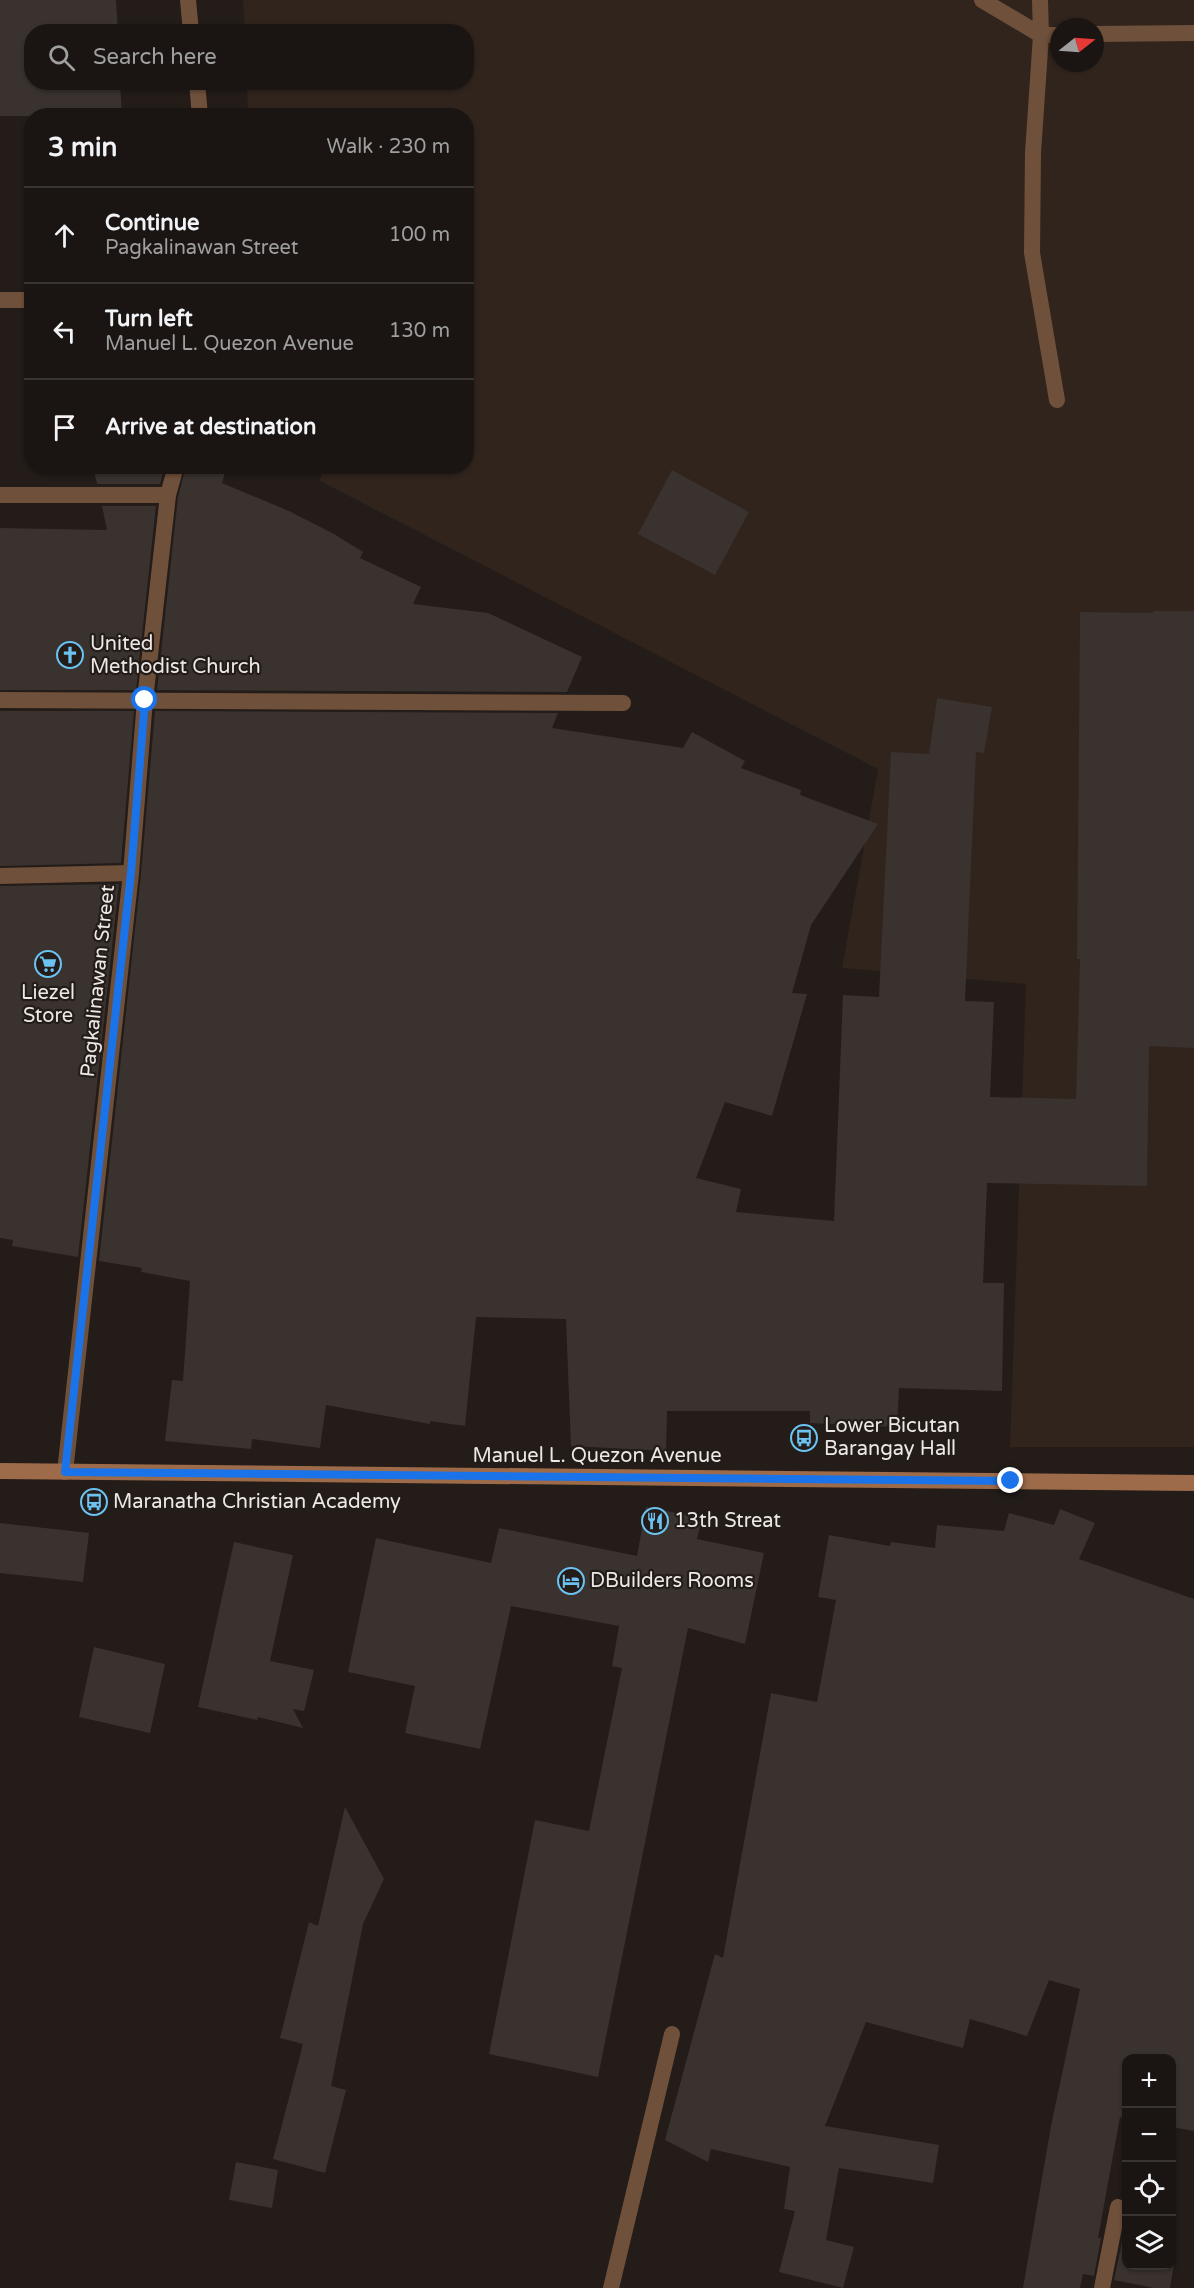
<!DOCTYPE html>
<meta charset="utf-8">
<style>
body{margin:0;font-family:"Varela Round",sans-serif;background:#231e1b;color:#f1f3f6}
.controls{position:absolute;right:18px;bottom:18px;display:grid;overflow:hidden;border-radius:12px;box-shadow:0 2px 4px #0004}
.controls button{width:54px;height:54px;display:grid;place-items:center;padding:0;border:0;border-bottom:2px solid #383432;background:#1a1512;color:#f1f3f6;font:30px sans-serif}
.compass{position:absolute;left:1050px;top:18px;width:54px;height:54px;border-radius:50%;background:#1a1512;box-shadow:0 2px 4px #0004;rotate:73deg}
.stop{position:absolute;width:18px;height:18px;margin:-14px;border:4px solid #1a73e8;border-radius:50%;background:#fff}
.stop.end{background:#1a73e8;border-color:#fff;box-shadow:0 2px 6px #0008}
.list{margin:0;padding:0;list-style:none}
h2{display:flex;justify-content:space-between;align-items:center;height:78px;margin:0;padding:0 24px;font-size:26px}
h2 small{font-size:20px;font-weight:400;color:#9f9f9f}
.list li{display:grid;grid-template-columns:39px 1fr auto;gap:18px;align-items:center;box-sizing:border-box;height:96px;padding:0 24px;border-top:2px solid #383432}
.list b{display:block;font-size:22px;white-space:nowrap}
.list p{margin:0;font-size:20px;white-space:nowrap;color:#9f9f9f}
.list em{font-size:20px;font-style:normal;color:#9f9f9f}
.icon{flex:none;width:33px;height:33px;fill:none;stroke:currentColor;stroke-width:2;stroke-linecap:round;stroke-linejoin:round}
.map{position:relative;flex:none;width:1194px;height:2288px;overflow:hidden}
.search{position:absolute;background:#1a1512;box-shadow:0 2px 4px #0004;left:24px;top:24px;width:450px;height:66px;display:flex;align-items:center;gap:15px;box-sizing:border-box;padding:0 21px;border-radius:24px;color:#9f9f9f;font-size:22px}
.panel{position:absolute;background:#1a1512;box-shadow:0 2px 4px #0004;left:24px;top:108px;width:450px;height:366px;border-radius:24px}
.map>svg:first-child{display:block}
.built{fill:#31241d;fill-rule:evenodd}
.building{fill:#3a322e}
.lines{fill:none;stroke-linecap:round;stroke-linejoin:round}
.service{stroke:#6f503b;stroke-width:16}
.minor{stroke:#6f503b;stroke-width:16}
.tertiary{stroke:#6f503b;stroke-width:16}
.secondary{stroke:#9d6b4a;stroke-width:16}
.route{stroke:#1a73e8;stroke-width:8}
.labels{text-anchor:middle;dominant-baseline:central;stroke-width:4.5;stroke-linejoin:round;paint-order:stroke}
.poi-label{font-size:20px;fill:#ede8e5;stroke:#231c18;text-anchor:start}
.street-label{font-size:20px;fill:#ede8e5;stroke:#231c18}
</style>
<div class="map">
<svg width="1194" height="2288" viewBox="0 0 1194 2288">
<rect width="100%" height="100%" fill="#231c18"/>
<path class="built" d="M243,0H1194V1447H1010L1026,984L842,968L878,769L320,481L323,467L466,466V116L248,115L247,83L466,82V32L245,31ZM1059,27H1095V63H1059Z"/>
<path class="building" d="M0,0H116L118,32H32V82H120L122,116H0Z
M93,466H165L160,484H97Z
M186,466L225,473L222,483L289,511L334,534L363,552L360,558L421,587L413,604L488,613L582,657L567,692L157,690L178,497Z
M672,470L749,512L715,575L638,534Z
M102,506H156L136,690H0V528L107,530Z
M1153,611H1194V1048L1149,1046L1147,1186L987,1183L983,1283H1004L1002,1391L899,1388L897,1427L810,1423V1411H667L666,1451L571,1446L566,1319L476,1317L465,1426L430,1421V1424L326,1405L320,1448L252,1439L251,1449L165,1441L172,1380L183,1381L190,1281L141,1272L142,1268L99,1261L141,874L155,711L558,713L552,728L683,748L692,732L745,761L741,768L801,790L800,795L878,824L811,925L792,993L807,994L772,1116L725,1102L696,1178L741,1189L736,1212L834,1221L843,995L879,997L891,752L929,754L937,698L992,707L984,753L976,752L965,1001L994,1002L990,1097L1076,1099L1080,959H1077L1080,612L1153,613Z
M0,711H134L121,863L0,866Z
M119,884L78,1257L12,1246L13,1240L0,1238V886Z
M646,1507L702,1518L697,1539L764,1553L745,1644L688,1628L598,2077L489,2054L535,1820L589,1831L622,1668L612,1666L619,1626L511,1606L480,1749L405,1733L415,1686L348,1672L376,1538L491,1563L499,1528L637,1556Z
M1060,1509L1095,1523L1079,1559L1194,1599V2131L1172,2127V2058H1126V2119L1120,2117L1098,2238H1101L1094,2276L1083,2274L1080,2288H1023L1051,2126L1080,1989L1049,1980L1027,2036L970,2019L963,2048L866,2022L825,2126L939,2145L933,2183L839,2168L826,2240L854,2247L843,2288L779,2272L795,2211L784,2209L790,2167L711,2149L708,2162L665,2140L715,1954L723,1958L771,1693L817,1702L836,1600L818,1597L829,1535L890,1546L891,1542L935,1548L937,1525L1004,1531L1009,1513L1054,1525Z
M0,1523L89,1533L83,1582L0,1573Z
M234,1542L293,1555L270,1661L314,1670L304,1711L293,1709L303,1728L258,1717L257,1720L198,1707Z
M94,1647L165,1664L150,1733L79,1717Z
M345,1807L384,1879L363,1924L331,2086L346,2090L325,2173L273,2159L303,2044L280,2038L309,1922L318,1926Z
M236,2162L278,2170L272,2208L229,2200Z
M1122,2242L1126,2243V2265H1172V2251L1176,2252L1170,2288H1154L1114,2280Z"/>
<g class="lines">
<path class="service" d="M982,0L1041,35H1059
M1040,0L1041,35L1033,153L1032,253L1057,400
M1095,34L1194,33
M611,2288L672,2034"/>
<path class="minor" d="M0,300H32
M0,495H168
M0,700L623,703
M0,876L131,873
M1102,2288L1118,2207"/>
<path class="tertiary" d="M188,0L191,32
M197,82L200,116
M65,1472L131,873L145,700L168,495L176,466"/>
<path class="secondary" d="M0,1471L1194,1483"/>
</g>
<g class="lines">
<path class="route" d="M145,700L131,873L65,1472L1011,1481"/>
</g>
<defs>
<symbol id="church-ring" viewBox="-11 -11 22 22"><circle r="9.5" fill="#231c18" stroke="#6cc3f2" stroke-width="1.5"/><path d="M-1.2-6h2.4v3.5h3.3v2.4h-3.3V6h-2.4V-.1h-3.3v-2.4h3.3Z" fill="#6cc3f2"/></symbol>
<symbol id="supermarket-ring" viewBox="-11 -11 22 22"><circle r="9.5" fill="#231c18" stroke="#6cc3f2" stroke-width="1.5"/><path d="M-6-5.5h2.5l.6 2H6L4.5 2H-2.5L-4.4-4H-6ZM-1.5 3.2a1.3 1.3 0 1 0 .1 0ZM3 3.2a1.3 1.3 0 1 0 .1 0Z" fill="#6cc3f2"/></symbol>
<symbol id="bus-ring" viewBox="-11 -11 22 22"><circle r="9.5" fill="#231c18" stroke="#6cc3f2" stroke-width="1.5"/><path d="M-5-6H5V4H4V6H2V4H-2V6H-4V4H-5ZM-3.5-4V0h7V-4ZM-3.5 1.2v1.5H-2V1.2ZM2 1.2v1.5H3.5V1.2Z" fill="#6cc3f2"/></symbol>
<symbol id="restaurant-ring" viewBox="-11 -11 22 22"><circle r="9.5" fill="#231c18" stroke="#6cc3f2" stroke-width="1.5"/><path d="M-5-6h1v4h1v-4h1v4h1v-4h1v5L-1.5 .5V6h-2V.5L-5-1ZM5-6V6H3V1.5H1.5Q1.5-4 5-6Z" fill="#6cc3f2"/></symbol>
<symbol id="hotel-ring" viewBox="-11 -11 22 22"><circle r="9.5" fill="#231c18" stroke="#6cc3f2" stroke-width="1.5"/><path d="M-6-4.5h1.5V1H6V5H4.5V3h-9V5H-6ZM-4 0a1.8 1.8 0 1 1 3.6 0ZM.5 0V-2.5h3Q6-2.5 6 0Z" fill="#6cc3f2"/></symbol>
</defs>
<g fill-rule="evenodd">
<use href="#church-ring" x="55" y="640" width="30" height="30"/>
<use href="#supermarket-ring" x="33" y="949" width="30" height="30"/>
<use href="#bus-ring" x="789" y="1423" width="30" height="30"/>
<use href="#bus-ring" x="79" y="1487" width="30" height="30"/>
<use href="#restaurant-ring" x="640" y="1506" width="30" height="30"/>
<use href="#hotel-ring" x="556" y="1566" width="30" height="30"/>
</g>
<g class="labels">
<g class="poi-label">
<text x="90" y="644">United<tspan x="90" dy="23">Methodist Church</tspan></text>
<text x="48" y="993" text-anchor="middle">Liezel<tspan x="48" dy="23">Store</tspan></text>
<text x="824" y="1426">Lower Bicutan<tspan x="824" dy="23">Barangay Hall</tspan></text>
<text x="113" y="1502">Maranatha Christian Academy</text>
<text x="674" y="1521">13th Streat</text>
<text x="590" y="1581">DBuilders Rooms</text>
</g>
<g class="street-label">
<text transform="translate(98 981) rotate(-84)">Pagkalinawan Street</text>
<text x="597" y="1456">Manuel L. Quezon Avenue</text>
</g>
</g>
</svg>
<div class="controls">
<button>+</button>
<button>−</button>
<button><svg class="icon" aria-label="locate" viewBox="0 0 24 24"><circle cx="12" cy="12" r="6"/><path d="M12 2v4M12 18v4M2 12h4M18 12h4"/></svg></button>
<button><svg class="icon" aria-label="layers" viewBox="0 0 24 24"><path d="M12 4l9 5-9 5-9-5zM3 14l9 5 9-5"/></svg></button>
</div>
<svg class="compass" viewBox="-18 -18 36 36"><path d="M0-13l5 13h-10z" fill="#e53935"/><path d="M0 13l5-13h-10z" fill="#9f9f9f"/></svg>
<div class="stop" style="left:145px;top:700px"></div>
<div class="stop end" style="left:1011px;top:1481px"></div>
<div class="search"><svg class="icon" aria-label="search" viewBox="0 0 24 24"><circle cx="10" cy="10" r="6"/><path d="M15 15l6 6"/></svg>Search here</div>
<section class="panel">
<h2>3 min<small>Walk · 230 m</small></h2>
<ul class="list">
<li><svg class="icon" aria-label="ahead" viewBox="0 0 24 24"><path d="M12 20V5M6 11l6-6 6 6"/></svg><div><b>Continue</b><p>Pagkalinawan Street</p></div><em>100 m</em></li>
<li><svg class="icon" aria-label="left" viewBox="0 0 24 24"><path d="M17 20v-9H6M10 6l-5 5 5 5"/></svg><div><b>Turn left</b><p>Manuel L. Quezon Avenue</p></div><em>130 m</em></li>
<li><svg class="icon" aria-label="arrive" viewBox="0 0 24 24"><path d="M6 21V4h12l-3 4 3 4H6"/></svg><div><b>Arrive at destination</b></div></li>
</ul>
</section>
</div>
